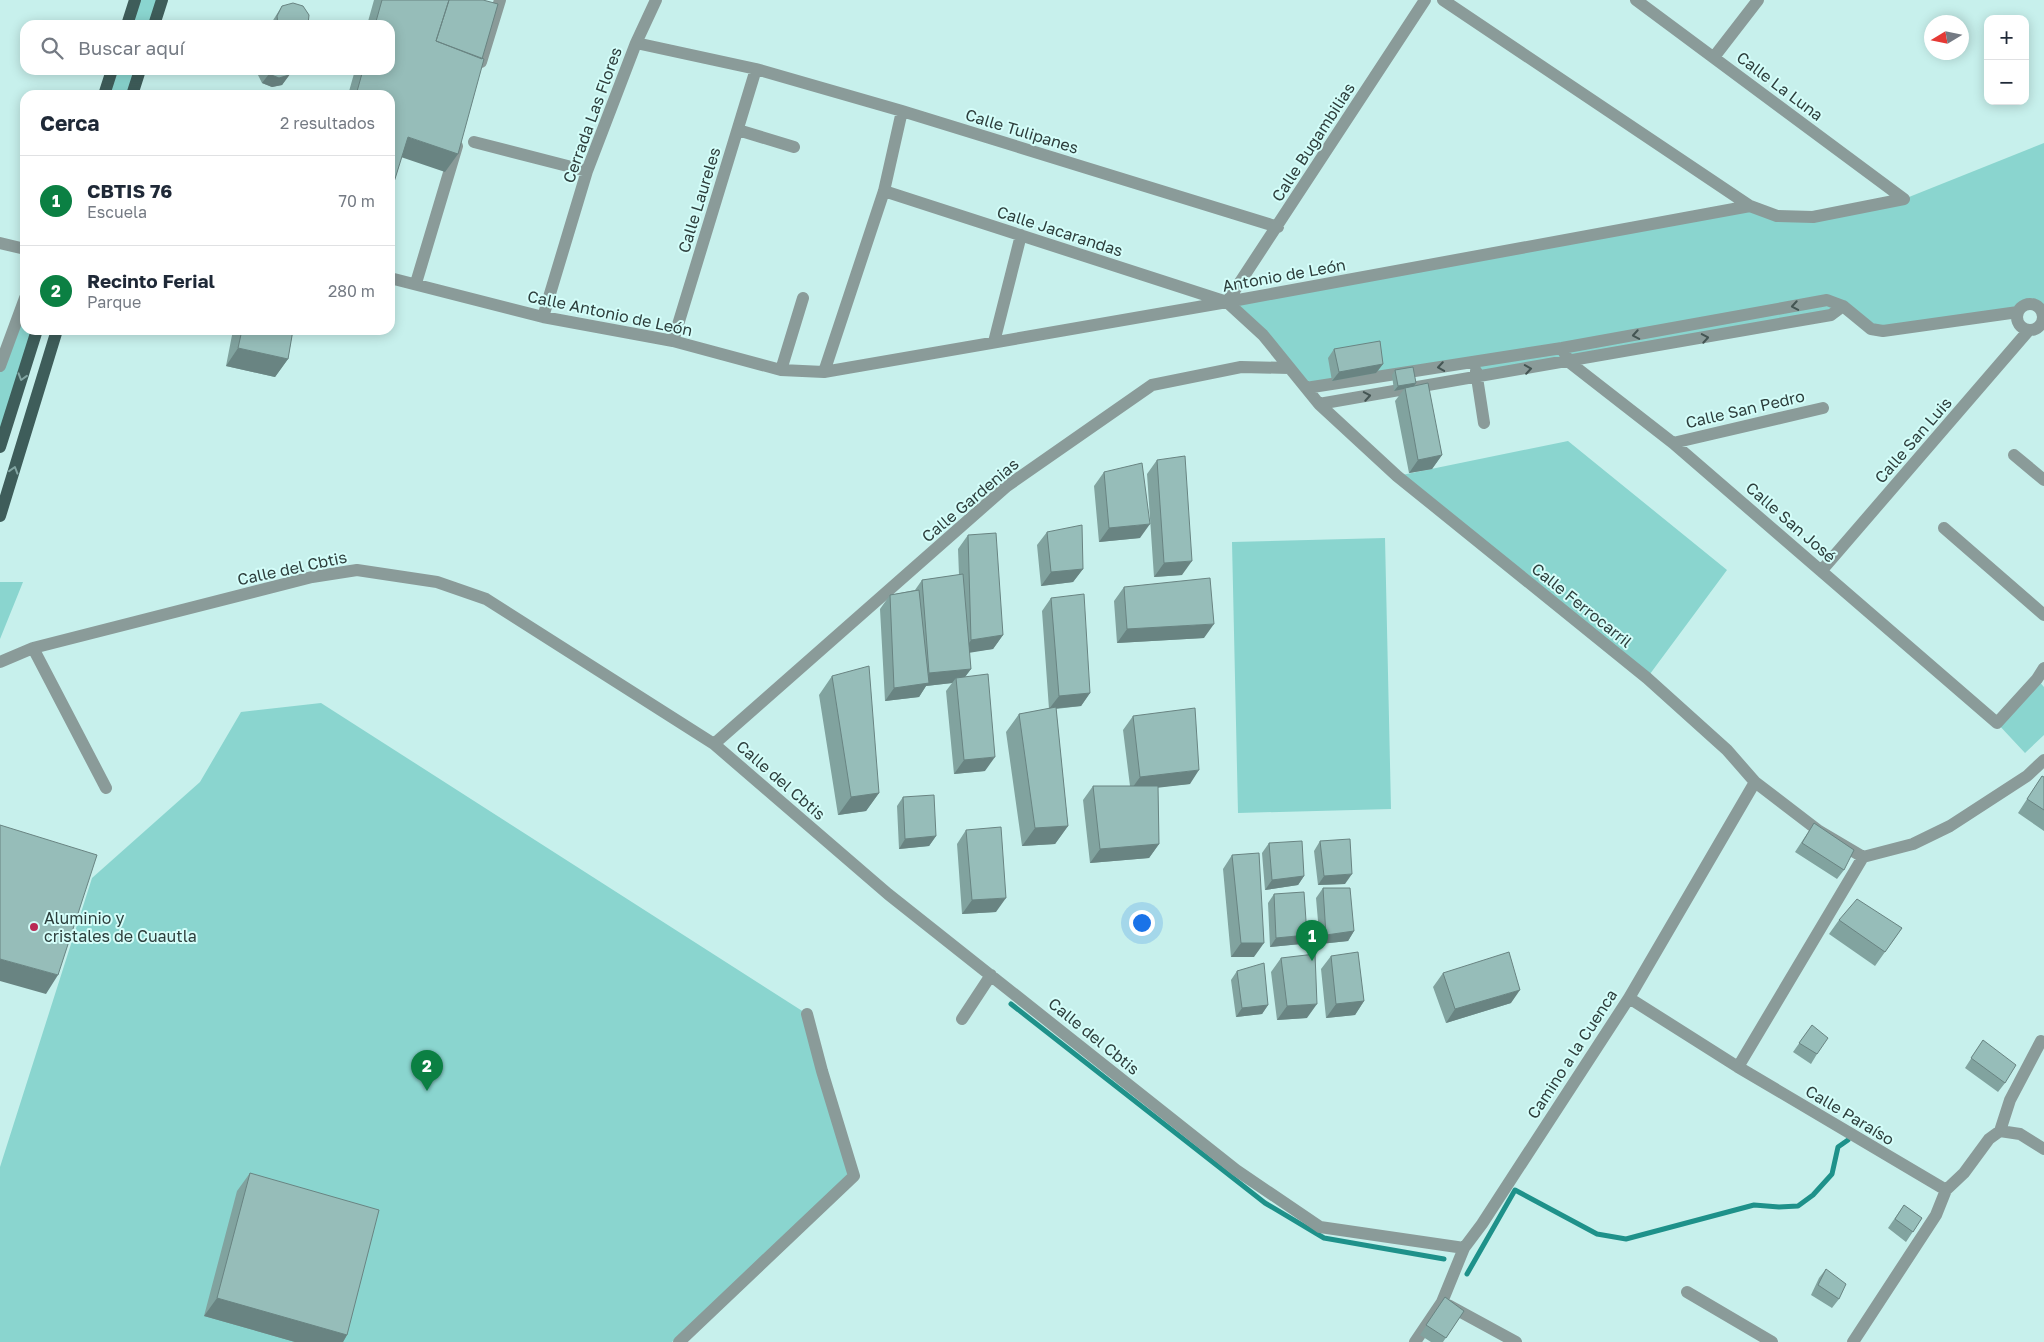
<!DOCTYPE html>
<html lang="es">
<meta charset="utf-8">
<style>
body{margin:0;font-family:"Golos Text",sans-serif;background:#f6f6f7;color:#1f2937}
.controls{position:absolute;right:15px;top:15px;display:grid;overflow:hidden;border-radius:10px;box-shadow:0 2px 12px #0003}
.controls button{width:45px;height:45px;display:grid;place-items:center;padding:0;border:0;border-bottom:1px solid #e0e1e3;background:#fff;color:#1f2937;font:25px sans-serif}
.compass{position:absolute;left:1924px;top:15px;width:45px;height:45px;border-radius:50%;background:#fff;box-shadow:0 2px 12px #0003;rotate:260deg}
.you{position:absolute;left:1141px;top:922px;width:18px;height:18px;margin:-12px;border:4px solid #fff;border-radius:50%;background:#1a73e8;box-shadow:0 0 0 8px #1a73e833}
.badge{display:grid;place-items:center;width:32px;height:32px;border-radius:50%;background:#0b8043;color:#fff;font-size:16px;font-weight:700}
.pin{position:absolute;translate:-50% -41px;filter:drop-shadow(0 1px 2px #0008)}
.pin::after{content:'';position:absolute;top:26px;width:18px;height:15px;background:inherit;clip-path:polygon(0 0,100% 0,50% 100%)}
.list{margin:0;padding:0;list-style:none}
h2{display:flex;justify-content:space-between;align-items:center;height:65px;margin:0;padding:0 20px;font-size:21px}
h2 small{font-size:16px;font-weight:400;color:#747a83}
.list li{display:grid;grid-template-columns:32px 1fr auto;gap:15px;align-items:center;box-sizing:border-box;height:90px;padding:0 20px;border-top:1px solid #e0e1e3}
.list b{display:block;font-size:19px;white-space:nowrap}
.list p{margin:0;font-size:16px;white-space:nowrap;color:#747a83}
.list em{font-size:16px;font-style:normal;color:#747a83}
.icon{flex:none;width:28px;height:28px;fill:none;stroke:currentColor;stroke-width:2;stroke-linecap:round;stroke-linejoin:round}
.map{position:relative;flex:none;width:2044px;height:1342px;overflow:hidden}
.search{position:absolute;background:#fff;box-shadow:0 2px 12px #0003;left:20px;top:20px;width:375px;height:55px;display:flex;align-items:center;gap:12px;box-sizing:border-box;padding:0 18px;border-radius:15px;color:#747a83;font-size:19px}
.panel{position:absolute;background:#fff;box-shadow:0 2px 12px #0003;left:20px;top:90px;width:375px;height:245px;border-radius:15px}
.map>svg:first-child{display:block}
.green{fill:#8ad5cf}
.lines{fill:none;stroke-linecap:round;stroke-linejoin:round}
.stream{stroke:#1e918a;stroke-width:5}
.minor{stroke:#8a9b99;stroke-width:12}
.major{stroke:#3e5d5a;stroke-width:12}
.wall{fill:#81a39f}
.shaded-wall{fill:#698482}
.building{fill:#96bdb9;stroke:#698482}
.oneway{stroke:#445553}
.oneway2{stroke:#82a5a2}
.poi-dot{fill:#b92a55;stroke:#d4fdf9;stroke-width:2}
.labels{text-anchor:middle;dominant-baseline:central;stroke-width:4;stroke-linejoin:round;paint-order:stroke}
.street-label{font-size:16px;fill:#2d3e3c;stroke:#d4fdf9}
.poi-label{font-size:16px;fill:#2d3e3c;stroke:#d4fdf9;text-anchor:start}
</style>
<div class="map">
<svg width="2044" height="1342" viewBox="0 0 2044 1342">
<rect width="100%" height="100%" fill="#c7f0ec"/>
<path class="green" d="M135,0H162L154,25H127Z
M112,70H140L132,95H104Z
M2044,143V306L2040,308C2031,302 2025,304 2018,312L1883,331L1843,306L1831,315L1477,377L1474,362L1306,388L1227,302L1750,206L1777,216L1904,199Z
M25,298V330H37L0,447V366Z
M1568,441L1727,570L1647,678L1397,476Z
M1385,538L1391,809L1238,813L1232,542Z
M0,582H23L0,639Z
M2037,679L2044,687V735L2025,753L1997,723Z
M321,703L807,1014L854,1176L672,1342H0V1167L92,878L200,782L241,712Z"/>
<g class="lines">
<path class="stream" d="M1011,1004L1265,1203L1324,1238L1444,1259
M1467,1274L1515,1190L1597,1234L1626,1239L1754,1205L1779,1207L1798,1206L1813,1195L1832,1174L1838,1147L1848,1140"/>
<path class="minor" d="M1443,0L1750,206L1777,216L1813,217L1904,199
M1636,0L1904,199
M636,43L756,69L902,111L1278,227
M1714,57L1758,0
M481,62L500,0
M738,130L794,147
M474,142L587,171
M884,191L1227,302L1263,335L1319,404L1397,476L1647,678L1727,750L1755,782L1819,831L1863,857
M0,243L25,249
M390,278L543,317L673,341L781,370L824,372L1227,302L1750,206
M416,283L457,146
M1227,302L1425,0
M2017 317a13 13 0 1 1 26 0a13 13 0 1 1-26 0Z
M543,317L587,171L636,43L656,0
M673,341L756,69
M994,342L1021,235
M1562,348L1569,362L1673,443L1997,723L2037,679L2044,668
M0,366L25,298
M781,370L803,298
M1476,371L1484,423
M824,372L884,191L902,111
M1306,388L1562,348L1827,300L1843,306L1871,329L1883,331L2018,312
M1319,404L1831,315L1843,306
M1673,443L1823,408
M2014,455L2044,480
M1944,528L2044,615
M1822,570L2029,330
M33,648L106,788
M0,662L33,648L312,577L357,570L437,582L486,599L714,744L888,894L1236,1170L1320,1227L1464,1248
M714,744L1007,486L1152,385L1241,367L1289,368
M1863,857L1913,844L1950,826L2027,776L2044,760
M1629,998L1738,1067L1946,1190
M962,1019L991,975
M1738,1067L1863,857
M2000,1131L2010,1100L2041,1041
M1687,1292L1772,1342
M1448,1305L1516,1342
M679,1342L854,1176L822,1071L807,1014
M1415,1342L1442,1302L1464,1248L1482,1224L1629,998L1755,782
M1853,1342L1936,1215L1946,1190L1964,1173L1989,1139L2000,1131L2020,1134L2044,1149"/>
<path class="major" d="M127,25L135,0
M154,25L162,0
M104,95L112,70
M132,95L140,70
M0,447L37,330
M0,516L57,330"/>
</g>
<path class="wall" d="M374,0H483L445,172L390,95H348L355,70H390V25H367Z
M282,6L308,25H270Z
M257,70H293L282,85L272,87L262,83L257,73Z
M233,330H293L288,359L275,377L226,366Z
M1334,349L1383,364L1376,373L1332,381L1328,358Z
M1395,370L1416,383L1414,386L1442,455L1432,469L1409,473L1395,401L1404,389L1394,391L1392,375Z
M1157,460L1182,575L1154,577L1147,474Z
M1104,472L1140,538L1099,542L1094,486Z
M1047,532L1083,569L1073,582L1041,586L1037,545Z
M968,535L1003,635L993,649L969,652L971,669L965,677L985,771L954,774L946,691L952,683L926,686L919,697L885,701L880,609L890,595L915,590L922,580L959,575L958,549Z
M1124,587L1204,638L1117,643L1114,601Z
M1051,598L1090,693L1081,706L1056,709L1068,826L1055,844L1022,846L1006,732L1019,714L1049,709L1042,611Z
M832,676L879,793L866,811L838,815L819,695Z
M1133,716L1190,784L1158,787L1159,844L1149,858L1090,863L1083,800L1093,786H1130L1123,730Z
M2042,776L2044,777V831L2018,813Z
M903,797L936,836L929,846L899,849L897,806Z
M1814,823L1844,870L1837,879L1795,852Z
M966,830L996,912L962,914L957,844Z
M1320,841L1345,884L1318,885L1314,851Z
M1269,843L1304,876L1298,885L1265,890L1262,853Z
M1232,855L1254,957H1231L1223,869Z
M1323,888L1354,931L1348,941L1320,944L1316,898Z
M1274,894L1307,935L1301,944L1270,947L1268,903Z
M1839,920L1902,928L1875,966L1829,934Z
M1331,956L1364,1001L1355,1015L1326,1018L1321,969Z
M1281,958L1307,1018L1277,1020L1271,972Z
M1237,971L1268,1005L1262,1014L1236,1017L1231,980Z
M1443,973L1511,1003L1446,1023L1433,987Z
M1812,1025L1817,1054L1811,1064L1793,1052Z
M1983,1040L2005,1083L1998,1092L1965,1068Z
M250,1173L347,1335L343,1342H295L204,1316L237,1191Z
M1904,1205L1922,1218L1906,1242L1888,1228Z
M1826,1269L1839,1299L1832,1308L1811,1295L1819,1278Z
M1445,1297L1464,1311L1443,1342H1431L1420,1335Z"/>
<path class="shaded-wall" d="M293,70L282,85L272,87L262,83L269,74Z
M408,137L458,154L445,172L395,155Z
M238,348L288,359L275,377L226,366Z
M1383,364L1376,373L1332,381L1339,372Z
M1416,383L1413,388H1405L1404,389L1394,391L1398,386Z
M1442,455L1432,469L1409,473L1418,460Z
M1150,524L1140,538L1099,542L1109,528Z
M1192,561L1182,575L1154,577L1164,563Z
M1083,569L1073,582L1041,586L1051,572Z
M1214,624L1204,638L1117,643L1127,629Z
M1003,635L993,649L962,654L971,640Z
M971,669L961,682L956,678L952,683L926,686L919,697L885,701L894,688L921,684L929,673Z
M1090,693L1081,706L1049,709L1059,696Z
M995,757L985,771L954,774L964,760Z
M1199,770L1190,784L1130,791L1140,777Z
M879,793L866,811L838,815L851,797Z
M1068,826L1055,844L1022,846L1035,828Z
M936,836L929,846L899,849L905,839Z
M1159,844L1149,858L1090,863L1100,849Z
M1352,874L1345,884L1318,885L1324,876Z
M1304,876L1298,885L1265,890L1272,880Z
M1006,898L996,912L962,914L972,900Z
M1354,931L1348,941L1320,944L1326,935Z
M1307,935L1301,944L1270,947L1276,938Z
M1241,943H1264L1254,957H1231Z
M0,959L58,975L46,994L0,981Z
M1520,990L1511,1003L1446,1023L1455,1009Z
M1364,1001L1355,1015L1326,1018L1336,1004Z
M1317,1004L1307,1018L1277,1020L1287,1006Z
M1268,1005L1262,1014L1236,1017L1242,1008Z
M217,1298L347,1335L343,1342H295L204,1316Z"/>
<path class="building" d="M382,0H449L436,41L484,59L458,154L408,137L390,195V95H356L363,70H390V25H375Z
M449,0H483L498,4L482,59L436,41Z
M293,3L303,6L309,15L308,25H278L277,16L282,6Z
M267,70H293L289,75L279,78L269,74Z
M236,92L247,95H235Z
M242,330H293L288,359L238,348Z
M1380,341L1383,364L1339,372L1334,349Z
M1413,367L1416,383L1398,386L1395,370Z
M1428,383L1442,455L1418,460L1405,388Z
M1185,456L1192,561L1164,563L1157,460Z
M1142,463L1150,524L1109,528L1104,472Z
M1082,525L1083,569L1051,572L1047,532Z
M996,533L1003,635L971,640L968,535Z
M963,574L971,669L929,673L922,580Z
M1210,578L1214,624L1127,629L1124,587Z
M919,590L929,683L894,688L890,595Z
M1084,594L1090,693L1059,696L1051,598Z
M869,666L879,793L851,797L832,676Z
M988,674L995,757L964,760L956,678Z
M1056,707L1068,826L1035,828L1019,714Z
M1195,708L1199,770L1140,777L1133,716Z
M2042,776L2044,777V810L2027,799Z
M1093,786H1158L1159,844L1100,849Z
M934,795L936,836L905,839L903,797Z
M1814,823L1854,850L1844,870L1802,843Z
M0,825L97,855L58,975L0,959Z
M1001,827L1006,898L972,900L966,830Z
M1350,839L1352,874L1324,876L1320,841Z
M1302,841L1304,876L1272,880L1269,843Z
M1259,853L1264,943H1241L1232,855Z
M1323,888H1350L1354,931L1326,935Z
M1304,892L1307,935L1276,938L1274,894Z
M1857,899L1902,928L1885,952L1839,920Z
M1358,952L1364,1001L1336,1004L1331,956Z
M1509,952L1520,990L1455,1009L1443,973Z
M1315,954L1317,1004L1287,1006L1281,958Z
M1264,963L1268,1005L1242,1008L1237,971Z
M1812,1025L1828,1038L1817,1054L1799,1043Z
M1983,1040L2016,1065L2005,1083L1971,1058Z
M250,1173L379,1210L347,1335L217,1298Z
M1904,1205L1922,1218L1913,1232L1895,1219Z
M1826,1269L1846,1284L1839,1299L1818,1285Z
M1445,1297L1464,1311L1446,1338L1426,1325Z"/>
<defs><path id="oneway-chevron" d="M-2-3.5L2.5 0L-2 3.5" fill="none" stroke-width="1.6" stroke-linecap="round" stroke-linejoin="round" transform="scale(1.25)"/></defs>
<g class="oneway">
<use href="#oneway-chevron" transform="translate(1795 306) rotate(170)"/>
<use href="#oneway-chevron" transform="translate(1636 335) rotate(170)"/>
<use href="#oneway-chevron" transform="translate(1705 338) rotate(-10)"/>
<use href="#oneway-chevron" transform="translate(1441 367) rotate(171)"/>
<use href="#oneway-chevron" transform="translate(1528 369) rotate(-9)"/>
<use href="#oneway-chevron" transform="translate(1367 396) rotate(-10)"/>
</g>
<g class="oneway2">
<use href="#oneway-chevron" transform="translate(22 377) rotate(107)"/>
<use href="#oneway-chevron" transform="translate(14 470) rotate(-73)"/>
</g>
<circle class="poi-dot" cx="34" cy="927" r="5"/>
<g class="labels">
<g class="street-label">
<text transform="translate(1780 86) rotate(37)">Calle La Luna</text>
<text transform="translate(592 115) rotate(-70)">Cerrada Las Flores</text>
<text transform="translate(1022 131) rotate(17)">Calle Tulipanes</text>
<text transform="translate(1313 142) rotate(-57)">Calle Bugambilias</text>
<text transform="translate(699 200) rotate(-73)">Calle Laureles</text>
<text transform="translate(1060 231) rotate(18)">Calle Jacarandas</text>
<text transform="translate(1284 275) rotate(-10)">Antonio de León</text>
<text transform="translate(610 313) rotate(12)">Calle Antonio de León</text>
<text transform="translate(1745 409) rotate(-13)">Calle San Pedro</text>
<text transform="translate(1913 440) rotate(-49)">Calle San Luis</text>
<text transform="translate(970 500) rotate(-40)">Calle Gardenias</text>
<text transform="translate(1791 522) rotate(41)">Calle San José</text>
<text transform="translate(292 568) rotate(-12)">Calle del Cbtis</text>
<text transform="translate(1582 605) rotate(39)">Calle Ferrocarril</text>
<text transform="translate(781 780) rotate(41)">Calle del Cbtis</text>
<text transform="translate(1094 1036) rotate(39)">Calle del Cbtis</text>
<text transform="translate(1572 1054) rotate(-57)">Camino a la Cuenca</text>
<text transform="translate(1850 1115) rotate(31)">Calle Paraíso</text>
</g>
<g class="poi-label">
<text x="44" y="918">Aluminio y<tspan x="44" dy="18">cristales de Cuautla</tspan></text>
</g>
</g>
</svg>
<div class="controls">
<button>+</button>
<button>−</button>
</div>
<svg class="compass" viewBox="-18 -18 36 36"><path d="M0-13l5 13h-10z" fill="#e53935"/><path d="M0 13l5-13h-10z" fill="#747a83"/></svg>
<div class="you"></div>
<div class="pin badge" style="left:1312px;top:961px">1</div>
<div class="pin badge" style="left:427px;top:1091px">2</div>
<div class="search"><svg class="icon" aria-label="search" viewBox="0 0 24 24"><circle cx="10" cy="10" r="6"/><path d="M15 15l6 6"/></svg>Buscar aquí</div>
<section class="panel">
<h2>Cerca<small>2 resultados</small></h2>
<ul class="list">
<li><span class="badge">1</span><div><b>CBTIS 76</b><p>Escuela</p></div><em>70 m</em></li>
<li><span class="badge">2</span><div><b>Recinto Ferial</b><p>Parque</p></div><em>280 m</em></li>
</ul>
</section>
</div>
